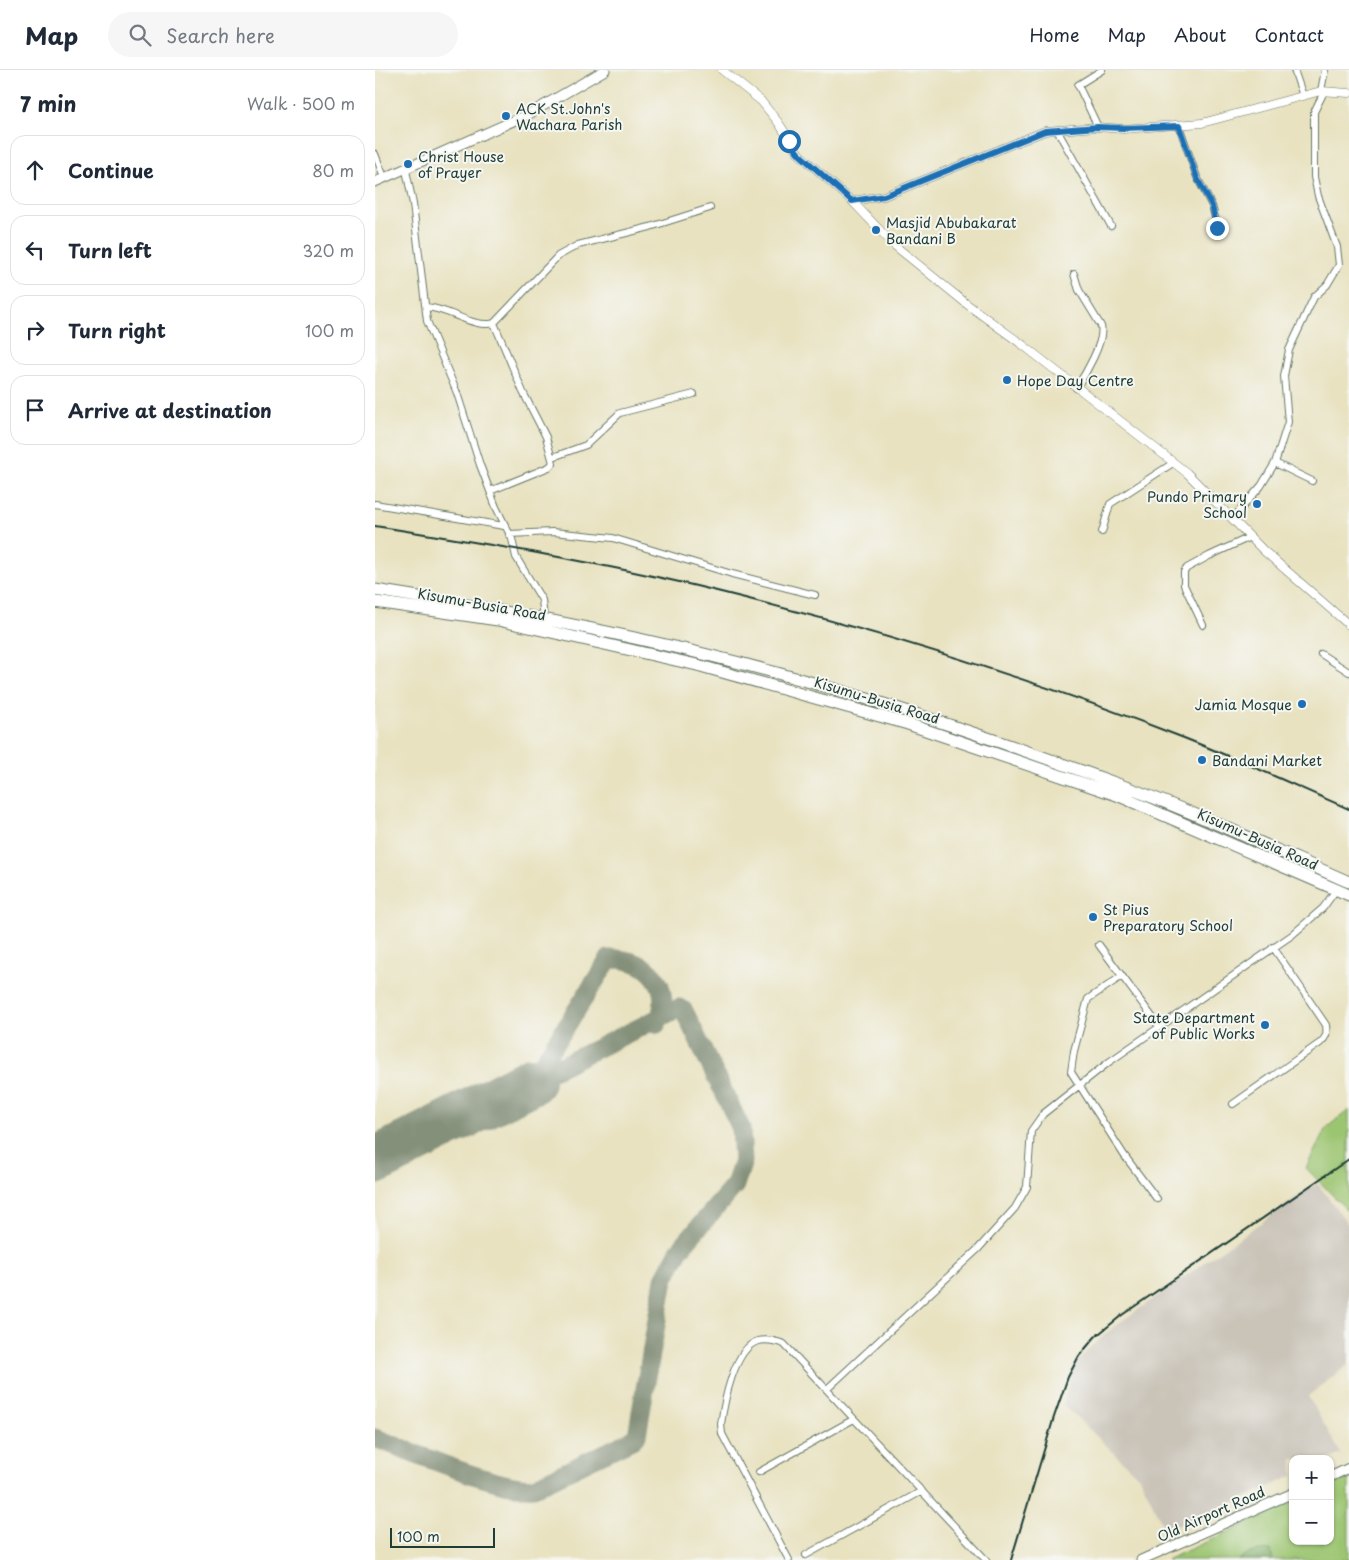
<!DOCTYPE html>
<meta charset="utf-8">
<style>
body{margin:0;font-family:"Playpen Sans",sans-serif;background:#f6f6f7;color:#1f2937}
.controls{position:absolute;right:15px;bottom:15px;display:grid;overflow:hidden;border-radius:10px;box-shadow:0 1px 4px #0004}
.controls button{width:45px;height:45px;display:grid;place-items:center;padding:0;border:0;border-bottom:1px solid #e0e1e3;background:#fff;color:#1f2937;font:25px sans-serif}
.scale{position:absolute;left:15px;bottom:12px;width:105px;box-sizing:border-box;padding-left:5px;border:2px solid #1f3d34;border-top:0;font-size:14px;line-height:18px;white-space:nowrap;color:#1f3d34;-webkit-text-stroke:4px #f6f6f2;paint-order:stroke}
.stop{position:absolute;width:15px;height:15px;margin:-11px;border:4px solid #1f6fb2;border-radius:50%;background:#fff}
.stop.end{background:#1f6fb2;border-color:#fff;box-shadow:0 1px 5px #0008}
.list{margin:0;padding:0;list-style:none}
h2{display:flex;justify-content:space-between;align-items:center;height:65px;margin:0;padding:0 20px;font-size:21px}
h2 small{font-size:16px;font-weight:400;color:#747a83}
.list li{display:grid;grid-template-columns:32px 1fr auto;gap:15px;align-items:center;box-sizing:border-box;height:70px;margin:0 10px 10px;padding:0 10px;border:1px solid #e0e1e3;border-radius:15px}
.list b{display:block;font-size:19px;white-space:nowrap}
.list em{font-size:16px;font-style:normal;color:#747a83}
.icon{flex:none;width:28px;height:28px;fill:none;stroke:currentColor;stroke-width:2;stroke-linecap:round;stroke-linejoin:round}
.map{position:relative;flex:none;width:974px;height:1490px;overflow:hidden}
header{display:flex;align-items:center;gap:30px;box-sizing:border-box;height:70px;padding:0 25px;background:#fff;border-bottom:1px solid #e0e1e3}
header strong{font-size:24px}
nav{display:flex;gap:28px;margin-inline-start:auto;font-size:18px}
.search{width:350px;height:45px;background:#f6f6f7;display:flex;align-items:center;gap:12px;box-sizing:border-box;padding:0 18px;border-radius:28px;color:#747a83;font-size:19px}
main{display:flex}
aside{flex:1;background:#fff}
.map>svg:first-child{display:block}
.industrial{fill:#c9c3b8}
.green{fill:#9cc571;stroke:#5e8152}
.forest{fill:#7daa63;stroke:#4e744c}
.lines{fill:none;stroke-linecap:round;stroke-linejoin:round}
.taxiway{stroke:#84907a;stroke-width:19}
.runway{stroke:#84907a;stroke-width:48}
.minor-casing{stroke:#657765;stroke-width:8}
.tertiary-casing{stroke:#657765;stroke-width:9}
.secondary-casing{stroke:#657765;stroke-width:11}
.trunk-casing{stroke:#657765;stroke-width:13}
.minor{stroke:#fff;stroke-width:6}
.tertiary{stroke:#fff;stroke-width:8}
.secondary{stroke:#fff;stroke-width:9}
.trunk{stroke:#fff;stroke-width:11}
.rail{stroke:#1f3d34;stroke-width:2}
.route{stroke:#1f6fb2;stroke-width:6}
.poi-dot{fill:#1f6fb2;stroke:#f6f6f2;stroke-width:2}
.labels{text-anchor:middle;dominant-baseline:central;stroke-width:4;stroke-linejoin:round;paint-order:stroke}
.poi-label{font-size:14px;fill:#1f3d34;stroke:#f6f6f2;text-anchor:start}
.street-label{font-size:14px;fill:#1f3d34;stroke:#f6f6f2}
</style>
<header>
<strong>Map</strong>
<div class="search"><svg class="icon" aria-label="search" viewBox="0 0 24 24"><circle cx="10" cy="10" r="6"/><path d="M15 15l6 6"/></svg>Search here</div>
<nav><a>Home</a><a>Map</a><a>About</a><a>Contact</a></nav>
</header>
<main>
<aside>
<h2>7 min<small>Walk · 500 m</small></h2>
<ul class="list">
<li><svg class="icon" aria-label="ahead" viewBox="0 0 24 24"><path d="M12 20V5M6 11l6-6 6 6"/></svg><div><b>Continue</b></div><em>80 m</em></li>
<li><svg class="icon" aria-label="left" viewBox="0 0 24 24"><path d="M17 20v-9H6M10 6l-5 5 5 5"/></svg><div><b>Turn left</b></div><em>320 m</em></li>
<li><svg class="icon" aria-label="right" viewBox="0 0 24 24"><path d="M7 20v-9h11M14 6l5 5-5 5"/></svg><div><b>Turn right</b></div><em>100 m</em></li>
<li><svg class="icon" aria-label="arrive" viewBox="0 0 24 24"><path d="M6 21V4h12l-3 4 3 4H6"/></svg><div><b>Arrive at destination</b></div></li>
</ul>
</aside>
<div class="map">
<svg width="974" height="1490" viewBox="0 0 974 1490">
<rect width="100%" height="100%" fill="#f6f6f2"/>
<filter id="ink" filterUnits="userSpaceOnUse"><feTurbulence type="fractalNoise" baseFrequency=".02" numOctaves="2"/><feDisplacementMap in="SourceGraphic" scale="10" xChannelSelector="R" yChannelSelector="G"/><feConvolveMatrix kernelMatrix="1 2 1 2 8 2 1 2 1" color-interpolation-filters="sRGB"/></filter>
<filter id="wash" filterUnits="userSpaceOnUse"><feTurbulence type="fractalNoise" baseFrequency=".0096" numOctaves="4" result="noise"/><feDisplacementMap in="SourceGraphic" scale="20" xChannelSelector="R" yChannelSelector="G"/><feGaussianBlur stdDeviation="1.12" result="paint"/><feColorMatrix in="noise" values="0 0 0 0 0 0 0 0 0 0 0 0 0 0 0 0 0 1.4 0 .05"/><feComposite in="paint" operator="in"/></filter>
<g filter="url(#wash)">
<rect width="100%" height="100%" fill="#e8e2c0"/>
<path class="industrial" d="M942,1113L974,1155V1294L933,1326L966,1384L955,1389H918V1406L826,1447L790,1460L766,1409L688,1334L700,1295L713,1279L740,1256Z"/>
<path class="green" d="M974,1040V1142L931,1098L951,1058Z
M974,1408V1490H791L918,1433V1471H955V1416Z"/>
<path class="forest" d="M896,1480L898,1490H863L877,1482Z"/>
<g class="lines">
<path class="taxiway" d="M157,1010L234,889C273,887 300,916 282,954
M0,1368C33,1380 129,1422 159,1417L257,1370L262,1365L289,1209L305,1179L360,1115L368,1091L366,1058L309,941L304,938L156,1011"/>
<path class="runway" d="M0,1091L156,1011"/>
</g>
</g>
<g filter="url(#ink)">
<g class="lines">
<defs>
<path id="minor" d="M919,0L928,26
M946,21L950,0
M804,56L822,107L837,136L843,158
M723,57L703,15L727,0
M682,60L736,156
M0,84L9,107
M31,100L38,134L52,251L82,323L105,395L121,437L137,469L141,487L167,530L169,549
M699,204L704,220L726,256C730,271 710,305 701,318
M51,237C73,238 99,259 119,253L183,186L203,175L275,157L335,138
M178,387L211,375L245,343L319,324
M900,393L937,411
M115,421L174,397L178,393L171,367L148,322L119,253
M0,434L129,456
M857,449L886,416L900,393L913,352L909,306L914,280L939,227L952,215L964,195L962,177L943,126L939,107V42L949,22
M727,462L735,434L798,393
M134,464L178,462L238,468L357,504L440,525
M828,555L809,515V502L812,498L834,486L875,467
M946,584L974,602
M724,875L784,956
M747,906L713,929L699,981L696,1002L749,1085L782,1129
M858,1034L945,973C952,967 952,963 951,955L898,877
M452,1319L603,1179L640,1138L652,1117L656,1061L668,1044L734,992L917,865L948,838L961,820
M384,1402L479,1349
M431,1485L547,1421
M414,1490L347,1364L346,1354C349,1333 359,1278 383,1271C392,1269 401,1271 409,1274L611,1490"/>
<path id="tertiary" d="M347,0L386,31L403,52L424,84L477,131L519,175L593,235L648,275L812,403L889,481L974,555
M477,131L509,126L670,61L723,57L748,59L827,53L946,21L974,23"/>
<path id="secondary" d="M0,112L154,44L230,0
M955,1407L974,1398
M766,1490L918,1423"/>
<path id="trunk" d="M0,520C135,541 270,567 402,603C519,634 634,674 748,716C824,744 899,779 974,812
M0,532L123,550L322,595L533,654L742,725L974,825"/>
</defs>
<use href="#minor" class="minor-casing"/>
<use href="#tertiary" class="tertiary-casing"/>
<use href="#secondary" class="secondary-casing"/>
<use href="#trunk" class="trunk-casing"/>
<use href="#minor" class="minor"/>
<use href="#tertiary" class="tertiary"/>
<use href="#secondary" class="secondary"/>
<use href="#trunk" class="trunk"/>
<path class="rail" d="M0,456C114,474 229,493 342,521C500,560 658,609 809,668C865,690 919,715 974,739
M636,1490L679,1347L693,1307L704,1286L720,1267L747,1245L974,1089"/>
</g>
</g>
<g class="lines" filter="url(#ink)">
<path class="route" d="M414,71L424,84L477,131L509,126L670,61L723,57L748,58L804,56L822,108L837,136L842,158"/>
</g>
<g class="poi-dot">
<circle cx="131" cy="46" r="5"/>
<circle cx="33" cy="94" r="5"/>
<circle cx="501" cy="160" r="5"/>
<circle cx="632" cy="310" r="5"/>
<circle cx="882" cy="434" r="5"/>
<circle cx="927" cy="634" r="5"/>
<circle cx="827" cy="690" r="5"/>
<circle cx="718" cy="847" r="5"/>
<circle cx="890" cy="955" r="5"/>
</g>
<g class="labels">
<g class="poi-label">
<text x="141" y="38">ACK St.John's<tspan x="141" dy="16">Wachara Parish</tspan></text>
<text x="43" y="86">Christ House<tspan x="43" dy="16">of Prayer</tspan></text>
<text x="511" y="152">Masjid Abubakarat<tspan x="511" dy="16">Bandani B</tspan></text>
<text x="642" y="310">Hope Day Centre</text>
<text x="872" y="426" text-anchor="end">Pundo Primary<tspan x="872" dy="16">School</tspan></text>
<text x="917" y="634" text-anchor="end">Jamia Mosque</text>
<text x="837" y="690">Bandani Market</text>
<text x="728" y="839">St Pius<tspan x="728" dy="16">Preparatory School</tspan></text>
<text x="880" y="947" text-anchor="end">State Department<tspan x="880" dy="16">of Public Works</tspan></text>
</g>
<g class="street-label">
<text transform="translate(107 534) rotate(10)">Kisumu-Busia Road</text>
<text transform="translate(502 630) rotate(17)">Kisumu-Busia Road</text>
<text transform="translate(883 769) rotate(24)">Kisumu-Busia Road</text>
<text transform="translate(836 1444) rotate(-24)">Old Airport Road</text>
</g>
</g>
</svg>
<div class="controls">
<button>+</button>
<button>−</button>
</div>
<div class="scale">100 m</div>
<div class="stop" style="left:414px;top:71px"></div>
<div class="stop end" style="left:842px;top:158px"></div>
</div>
</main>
